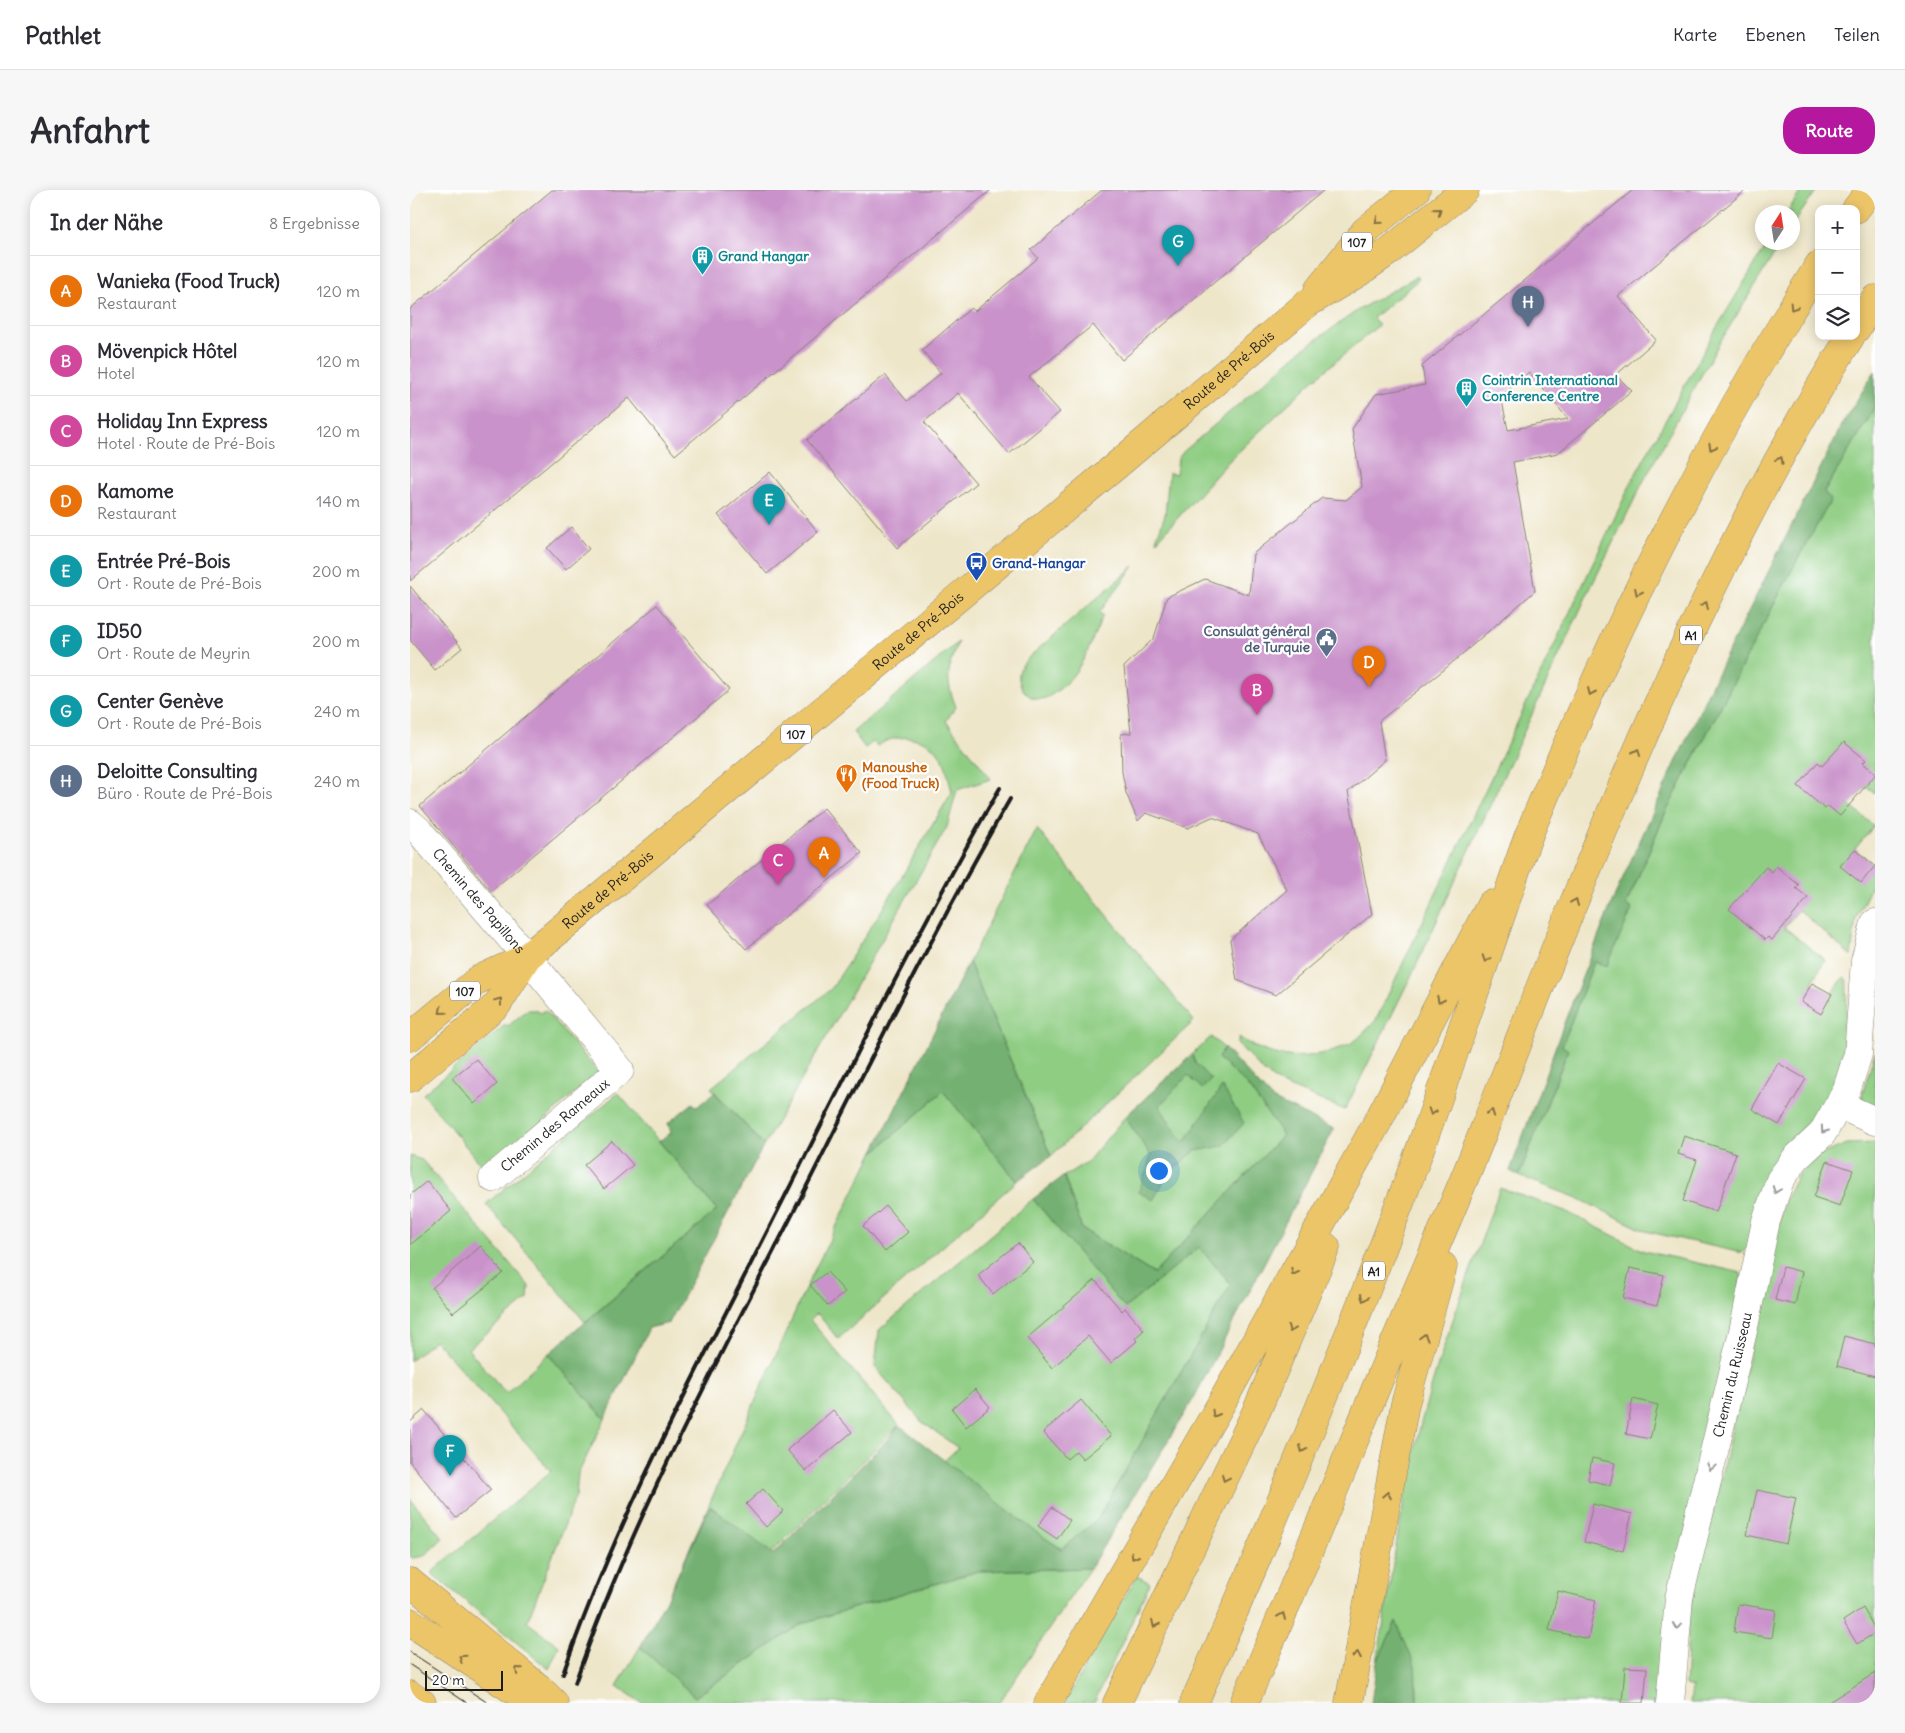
<!DOCTYPE html>
<html lang="de">
<meta charset="utf-8">
<style>
body{margin:0;font-family:Delius,sans-serif;background:#f7f7f7;color:#2b2b33}
.controls{position:absolute;right:15px;top:15px;display:grid;overflow:hidden;border-radius:10px;box-shadow:0 2px 12px #0003}
.controls button{width:45px;height:45px;display:grid;place-items:center;padding:0;border:0;border-bottom:1px solid #e1e1e2;background:#fff;color:#2b2b33;font:25px sans-serif}
.compass{position:absolute;left:1345px;top:15px;width:45px;height:45px;border-radius:50%;background:#fff;box-shadow:0 2px 12px #0003;rotate:12deg}
.scale{position:absolute;left:15px;bottom:12px;width:78px;box-sizing:border-box;padding-left:5px;border:2px solid #1c1c1c;border-top:0;font-size:14px;line-height:18px;white-space:nowrap;color:#1c1c1c;-webkit-text-stroke:4px #fff;paint-order:stroke}
.you{position:absolute;left:748px;top:980px;width:18px;height:18px;margin:-12px;border:4px solid #fff;border-radius:50%;background:#1a73e8;box-shadow:0 0 0 8px #1a73e833}
.badge{display:grid;place-items:center;width:32px;height:32px;border-radius:50%;background:#b5179e;color:#fff;font-size:16px;font-weight:700}
.pin{position:absolute;translate:-50% -41px;filter:drop-shadow(0 1px 2px #0008)}
.pin::after{content:'';position:absolute;top:26px;width:18px;height:15px;background:inherit;clip-path:polygon(0 0,100% 0,50% 100%)}
.list{margin:0;padding:0;list-style:none}
h2{display:flex;justify-content:space-between;align-items:center;height:65px;margin:0;padding:0 20px;font-size:21px}
h2 small{font-size:16px;font-weight:400;color:#7c7c81}
.list li{display:grid;grid-template-columns:32px 1fr auto;gap:15px;align-items:center;box-sizing:border-box;height:70px;padding:0 20px;border-top:1px solid #e1e1e2}
.list b{display:block;font-size:19px;white-space:nowrap}
.list p{margin:0;font-size:16px;white-space:nowrap;color:#7c7c81}
.list em{font-size:16px;font-style:normal;color:#7c7c81}
.icon{flex:none;width:28px;height:28px;fill:none;stroke:currentColor;stroke-width:2;stroke-linecap:round;stroke-linejoin:round}
.map{position:relative;flex:none;width:1465px;height:1513px;overflow:hidden;border-radius:20px}
header{display:flex;align-items:center;gap:30px;box-sizing:border-box;height:70px;padding:0 25px;background:#fff;border-bottom:1px solid #e1e1e2}
header strong{font-size:24px}
nav{display:flex;gap:28px;margin-inline-start:auto;font-size:18px}
.intro{display:flex;align-items:center;justify-content:space-between;box-sizing:border-box;height:120px;padding:0 30px}
h1{margin:0;font-size:35px}
.button{padding:12px 22px;border-radius:20px;background:#b5179e;color:#fff;font-size:18px;font-weight:700}
main{display:flex;gap:30px;padding:0 30px}
aside{flex:1;background:#fff;border-radius:20px;box-shadow:0 2px 12px #0003}
.map>svg:first-child{display:block}
.green{fill:#8fcd83;stroke:#567450}
.forest{fill:#73b071;stroke:#486646}
.building{fill:#c992ca;fill-rule:evenodd}
.lines{fill:none;stroke-linecap:round;stroke-linejoin:round}
.minor-casing{stroke:#858172;stroke-width:29}
.major-casing{stroke:#858172;stroke-width:29}
.highway-casing{stroke:#858172;stroke-width:29}
.minor{stroke:#fff;stroke-width:28}
.major{stroke:#edc569;stroke-width:28}
.highway{stroke:#edc569;stroke-width:28}
.tram{stroke:#1c1c1c;stroke-width:1}
.rail{stroke:#1c1c1c;stroke-width:4}
.oneway{stroke:#847042}
.oneway2{stroke:#999}
.labels{text-anchor:middle;dominant-baseline:central;stroke-width:4.5;stroke-linejoin:round;paint-order:stroke}
.shield{fill:#fff;stroke:#606060;stroke-width:1}
.shield-label{font-size:12px;font-weight:bold;fill:#1c1c1c}
.culture-label{font-size:14px;font-weight:bold;fill:#0d838f;stroke:#fff;text-anchor:start}
.street-label{font-size:14px;fill:#1c1c1c;stroke:#fff}
.transit-label{font-size:14px;font-weight:bold;fill:#164399;stroke:#fff;text-anchor:start}
.service-label{font-size:14px;font-weight:bold;fill:#4e5e75;stroke:#fff;text-anchor:end}
.food-label{font-size:14px;font-weight:bold;fill:#c56008;stroke:#fff;text-anchor:start}
</style>
<header>
<strong>Pathlet</strong>
<nav><a>Karte</a><a>Ebenen</a><a>Teilen</a></nav>
</header>
<div class="intro"><h1>Anfahrt</h1><a class="button">Route</a></div>
<main>
<aside>
<h2>In der Nähe<small>8 Ergebnisse</small></h2>
<ul class="list">
<li><span class="badge" style="background:#e8710a">A</span><div><b>Wanieka (Food Truck)</b><p>Restaurant</p></div><em>120 m</em></li>
<li><span class="badge" style="background:#d1479c">B</span><div><b>Mövenpick Hôtel</b><p>Hotel</p></div><em>120 m</em></li>
<li><span class="badge" style="background:#d1479c">C</span><div><b>Holiday Inn Express</b><p>Hotel · Route de Pré-Bois</p></div><em>120 m</em></li>
<li><span class="badge" style="background:#e8710a">D</span><div><b>Kamome</b><p>Restaurant</p></div><em>140 m</em></li>
<li><span class="badge" style="background:#0f9aa8">E</span><div><b>Entrée Pré-Bois</b><p>Ort · Route de Pré-Bois</p></div><em>200 m</em></li>
<li><span class="badge" style="background:#0f9aa8">F</span><div><b>ID50</b><p>Ort · Route de Meyrin</p></div><em>200 m</em></li>
<li><span class="badge" style="background:#0f9aa8">G</span><div><b>Center Genève</b><p>Ort · Route de Pré-Bois</p></div><em>240 m</em></li>
<li><span class="badge" style="background:#5c6f8a">H</span><div><b>Deloitte Consulting</b><p>Büro · Route de Pré-Bois</p></div><em>240 m</em></li>
</ul>
</aside>
<div class="map">
<svg width="1465" height="1513" viewBox="0 0 1465 1513">
<rect width="100%" height="100%" fill="#fff"/>
<filter id="ink" filterUnits="userSpaceOnUse"><feTurbulence type="fractalNoise" baseFrequency=".02" numOctaves="2"/><feDisplacementMap in="SourceGraphic" scale="10" xChannelSelector="R" yChannelSelector="G"/><feConvolveMatrix kernelMatrix="1 2 1 2 8 2 1 2 1" color-interpolation-filters="sRGB"/></filter>
<filter id="wash" filterUnits="userSpaceOnUse"><feTurbulence type="fractalNoise" baseFrequency=".0096" numOctaves="4" result="noise"/><feDisplacementMap in="SourceGraphic" scale="20" xChannelSelector="R" yChannelSelector="G"/><feGaussianBlur stdDeviation="1.12" result="paint"/><feColorMatrix in="noise" values="0 0 0 0 0 0 0 0 0 0 0 0 0 0 0 0 0 1.4 0 .05"/><feComposite in="paint" operator="in"/></filter>
<g filter="url(#wash)">
<rect width="100%" height="100%" fill="#eee6c9"/>
<path class="green" d="M1392,0H1407L1383,34L1382,22H1377Z
M1358,53H1371L1304,162L1232,294L1177,405L1007,774L935,920L871,894L854,882L827,853L829,847C858,869 896,872 929,858C933,856 939,855 943,852C951,847 959,837 966,830L1224,287L1307,137Z
M1007,86L1009,89L963,128L969,135L900,193L819,271L747,351L746,350L755,325L759,283L766,284L768,269L773,262L893,159L948,120Z
M1465,218V603L1456,596L1439,615L1464,636L1445,659L1465,676V688L1446,729L1441,766L1389,720L1374,737L1415,770L1402,793L1422,804L1434,787L1437,789L1436,842L1429,879L1416,911L1396,942L1340,1057L1332,1063L1235,1041L1165,1007L1109,986L1158,860L1151,857L1184,772L1197,776L1216,715L1255,624L1386,372L1421,310L1414,302Z
M724,376L689,423L693,425C683,448 674,477 654,495C649,500 639,508 631,509C618,510 607,496 609,483C610,477 615,472 619,467Z
M548,452C537,480 535,489 546,517L536,531L581,589L547,600L537,637L354,955L301,898L422,798L473,718L542,602C539,591 537,577 532,568C519,545 487,542 467,556L463,552L455,558L443,542Z
M627,639L784,831L641,966L559,772Z
M117,820H125L131,823L135,820L188,882L77,982L13,904L96,834L98,836Z
M801,847L814,858L808,868L837,895L873,945L744,1084L672,1039L654,986L678,971L715,927Z
M1465,862V916L1454,911L1452,905Z
M533,901L607,991L428,1149L407,1123L400,1130L489,1235L334,1390L260,1402L397,1095L463,963Z
M208,903L307,1020L175,1132L76,1014Z
M1465,953V1513H1280L1282,1497L1275,1495L1279,1425L1374,1012L1388,985L1407,966L1437,954Z
M0,966L12,970L119,1096L118,1109L58,1159L96,1203L138,1164L195,1229L168,1284L166,1306L117,1432L149,1456L139,1479L21,1383L141,1281L25,1150L0,1171Z
M1090,998L1155,1021L1234,1061L1332,1083L1250,1513H1007V1497L986,1432L967,1472C981,1391 991,1309 1012,1229C1033,1151 1063,1075 1090,998Z
M623,1009L715,1118L789,1057L821,1094L688,1329L652,1359L626,1342L533,1272L548,1258L512,1232L465,1177L469,1140Z
M0,1309L33,1348L14,1366L2,1368L0,1366Z
M680,1378L589,1513H232L207,1496L230,1457L285,1507L393,1433L568,1381Z
M727,1386L740,1393L684,1513H654Z"/>
<path class="forest" d="M1465,181V218L1414,302L1421,310L1386,372L1255,624L1216,715L1222,719L1197,776L1184,772L1152,856L1158,860L1109,986L1100,981L1156,828L1205,705L1301,496L1434,231Z
M559,772L641,966L607,991L533,901L463,963Z
M814,858L862,909L924,939L784,1208L680,1378L568,1381L393,1433L285,1507L230,1457L260,1402L300,1316L363,1364L480,1247L489,1235L626,1342L651,1359L688,1329L821,1094L789,1057L715,1118L623,1009L654,986L672,1039L744,1084L873,945L837,895L808,868Z
M782,865L786,874L801,890L792,899L778,885L749,916L774,953L812,897L834,933L813,956L785,961L759,983L743,1010L729,1002L741,966L715,927Z
M304,902L354,955L259,1133L239,1138L195,1229L138,1164L307,1020L249,951L261,943L258,933L283,913L287,917Z
M986,1431L1005,1476L1007,1513H961L967,1472Z"/>
<g id="blocks">
<path class="building" d="M142,0H581L265,265L219,208L0,391V119Z
M692,0H914L712,170L683,135L619,187L650,222L599,264L548,203L514,232L566,293L487,358L397,250L475,185L497,211L531,183L512,160L561,118L565,121L628,68L621,60Z
M1223,0H1336L1208,106L1246,150L1206,185L1222,201L1148,263L1103,272L1125,401L1036,478L969,531L975,570L938,602L962,724L866,805L827,790L820,750L877,700L848,644L802,627L778,638L736,623L728,631L716,603L712,582L711,544L721,543L714,477L744,448L757,407L795,389L839,405L843,364L912,308L936,310L952,297L942,239L966,204L1015,195L1012,176ZM1119,182L1158,229L1098,240L1091,206Z
M360,282L408,342L357,384L308,325Z
M161,337L179,359L156,379L137,358Z
M0,396L52,458L25,480L0,450Z
M247,415L319,500L81,701L10,616Z
M1434,552L1456,570L1453,573L1465,583V585L1430,626L1418,616L1415,619L1388,596L1408,572L1412,576Z
M414,618L452,663L336,759L297,715Z
M1445,659L1465,676L1451,693L1430,676Z
M1366,676L1389,695L1386,698L1398,708L1362,750L1358,747L1355,750L1319,719L1356,677L1362,682Z
M1402,793L1422,804L1411,824L1391,812Z
M66,869L87,894L64,914L42,888Z
M1368,873L1396,889L1369,935L1342,919Z
M1274,946L1326,963L1306,1022L1273,1011L1287,970L1268,964Z
M202,951L223,975L194,999L174,975Z
M1417,971L1443,980L1430,1016L1404,1007Z
M17,991L41,1021L0,1055V1005Z
M476,1016L498,1042L475,1062L453,1036Z
M608,1053L623,1072L583,1104L568,1085Z
M71,1056L93,1083L43,1123L22,1098Z
M1373,1077L1392,1082L1385,1115L1365,1110Z
M1220,1078L1254,1085L1247,1116L1213,1108Z
M417,1082L435,1102L418,1116L400,1095Z
M685,1090L712,1121L715,1118L734,1140L725,1148L727,1151L701,1173L678,1146L642,1178L617,1148Z
M1434,1146L1465,1154V1186L1427,1176Z
M565,1199L580,1217L556,1237L542,1219Z
M1223,1209L1248,1215L1240,1249L1216,1244Z
M671,1210L701,1246L673,1269L666,1261L657,1269L633,1242Z
M14,1220L81,1300L46,1328L0,1272V1232Z
M423,1220L442,1242L396,1281L377,1260Z
M1182,1268L1205,1273L1200,1295L1178,1290Z
M353,1299L373,1321L356,1337L336,1314Z
M1347,1300L1386,1308L1376,1354L1337,1345Z
M1183,1314L1222,1324L1213,1361L1174,1352Z
M642,1317L660,1330L647,1349L628,1336Z
M1148,1401L1186,1410L1178,1449L1139,1440Z
M1328,1414L1366,1420L1362,1448L1324,1442Z
M1453,1418L1465,1439V1443L1447,1454L1433,1431Z
M1215,1477L1237,1478L1234,1513H1212Z
M1465,1483V1513H1417Z"/>
</g>
</g>
<g filter="url(#ink)">
<use href="#blocks" fill-opacity="0" stroke="#858172" stroke-width="1"/>
<g class="lines">
<defs>
<g id="minor">
<path id="s1" d="M0,633L9,641L117,767L210,880L83,988"/>
<path d="M1430,915L1465,931"/>
<path id="s2" d="M1260,1513L1269,1408L1334,1137L1356,1031L1370,990L1386,968L1412,944L1436,902L1448,864L1455,771L1465,733"/>
</g>
<g id="major">
<path d="M908,100L955,41L1006,0"/>
<path id="s3" d="M0,847L68,790L117,767L707,275L898,113L948,83L978,62L1055,0"/>
<path d="M0,888L87,815L117,767"/>
<path d="M0,1392L128,1497L144,1513"/>
<path d="M0,1432L123,1513"/>
<path d="M0,1505L12,1513"/>
</g>
<path id="highway" d="M1446,19L1460,0
M1446,139L1465,109
M638,1513L812,1212L967,933L1081,714
M707,1513L847,1220L916,1057
M784,1513C859,1344 929,1174 994,1002C1028,914 1057,823 1088,734C1099,702 1109,669 1122,637C1202,443 1296,253 1409,75
M834,1513C886,1396 933,1277 982,1159C1013,1085 1046,1012 1075,937C1181,667 1286,392 1441,146
M939,1513L995,1214L1033,1076"/>
</defs>
<use href="#minor" class="minor-casing"/>
<use href="#major" class="major-casing"/>
<use href="#highway" class="highway-casing"/>
<use href="#minor" class="minor"/>
<use href="#major" class="major"/>
<use href="#highway" class="highway"/>
<path class="tram" d="M0,1462L78,1513
M0,1475L57,1513"/>
<path class="rail" d="M153,1484C207,1329 285,1184 359,1038C434,890 507,741 590,598
M165,1493C220,1335 299,1187 375,1039C448,895 519,749 600,609"/>
</g>
<defs><path id="oneway-chevron" d="M-2-3.5L2.5 0L-2 3.5" fill="none" stroke-width="1.6" stroke-linecap="round" stroke-linejoin="round" transform="scale(1.25)"/></defs>
<g class="oneway">
<use href="#oneway-chevron" transform="translate(1028 21) rotate(-39)"/>
<use href="#oneway-chevron" transform="translate(968 31) rotate(141)"/>
<use href="#oneway-chevron" transform="translate(1383 117) rotate(122)"/>
<use href="#oneway-chevron" transform="translate(1302 257) rotate(118)"/>
<use href="#oneway-chevron" transform="translate(1370 270) rotate(-61)"/>
<use href="#oneway-chevron" transform="translate(1228 402) rotate(115)"/>
<use href="#oneway-chevron" transform="translate(1295 415) rotate(-65)"/>
<use href="#oneway-chevron" transform="translate(1181 502) rotate(114)"/>
<use href="#oneway-chevron" transform="translate(1227 562) rotate(-66)"/>
<use href="#oneway-chevron" transform="translate(1165 712) rotate(-67)"/>
<use href="#oneway-chevron" transform="translate(1076 769) rotate(109)"/>
<use href="#oneway-chevron" transform="translate(1030 810) rotate(117)"/>
<use href="#oneway-chevron" transform="translate(89 811) rotate(-53)"/>
<use href="#oneway-chevron" transform="translate(32 821) rotate(140)"/>
<use href="#oneway-chevron" transform="translate(1022 922) rotate(109)"/>
<use href="#oneway-chevron" transform="translate(1081 923) rotate(-69)"/>
<use href="#oneway-chevron" transform="translate(884 1082) rotate(119)"/>
<use href="#oneway-chevron" transform="translate(954 1108) rotate(111)"/>
<use href="#oneway-chevron" transform="translate(881 1139) rotate(113)"/>
<use href="#oneway-chevron" transform="translate(1014 1147) rotate(-75)"/>
<use href="#oneway-chevron" transform="translate(805 1224) rotate(120)"/>
<use href="#oneway-chevron" transform="translate(893 1259) rotate(112)"/>
<use href="#oneway-chevron" transform="translate(815 1288) rotate(115)"/>
<use href="#oneway-chevron" transform="translate(977 1305) rotate(-79)"/>
<use href="#oneway-chevron" transform="translate(724 1366) rotate(120)"/>
<use href="#oneway-chevron" transform="translate(872 1426) rotate(-67)"/>
<use href="#oneway-chevron" transform="translate(745 1434) rotate(115)"/>
<use href="#oneway-chevron" transform="translate(947 1465) rotate(-80)"/>
<use href="#oneway-chevron" transform="translate(52 1468) rotate(-146)"/>
<use href="#oneway-chevron" transform="translate(108 1480) rotate(-141)"/>
</g>
<g class="oneway2">
<use href="#oneway-chevron" transform="translate(1414 940) rotate(125)"/>
<use href="#oneway-chevron" transform="translate(1366 1000) rotate(111)"/>
<use href="#oneway-chevron" transform="translate(1301 1277) rotate(103)"/>
<use href="#oneway-chevron" transform="translate(1267 1436) rotate(95)"/>
</g>
</g>
<defs>
<symbol id="building-pin" viewBox="-11 -11 22 30"><path d="M0 17L-7.5 6A9.5 9.5 0 1 1 7.5 6Z" fill="#0f9aa8" stroke="#fff"/><path d="M-4-6H4V6H1V3H-1V6H-4ZM-2.5-4.3h1.7v1.8h-1.7ZM.8-4.3h1.7v1.8H.8ZM-2.5-1h1.7V.8h-1.7ZM.8-1h1.7V.8H.8Z" fill="#fff"/></symbol>
<symbol id="bus-pin" viewBox="-11 -11 22 30"><path d="M0 17L-7.5 6A9.5 9.5 0 1 1 7.5 6Z" fill="#1a4fb4" stroke="#fff"/><path d="M-5-6H5V4H4V6H2V4H-2V6H-4V4H-5ZM-3.5-4V0h7V-4ZM-3.5 1.2v1.5H-2V1.2ZM2 1.2v1.5H3.5V1.2Z" fill="#fff"/></symbol>
<symbol id="civic-pin" viewBox="-11 -11 22 30"><path d="M0 17L-7.5 6A9.5 9.5 0 1 1 7.5 6Z" fill="#5c6f8a" stroke="#fff"/><path d="M-.6-6.5H3V-4.5H.6V-3L4-1V1h2V6H-6V1h2V-1L-.6-3ZM-1.2 2.5V6h2.4V2.5Z" fill="#fff"/></symbol>
<symbol id="restaurant-pin" viewBox="-11 -11 22 30"><path d="M0 17L-7.5 6A9.5 9.5 0 1 1 7.5 6Z" fill="#e8710a" stroke="#fff"/><path d="M-5-6h1v4h1v-4h1v4h1v-4h1v5L-1.5 .5V6h-2V.5L-5-1ZM5-6V6H3V1.5H1.5Q1.5-4 5-6Z" fill="#fff"/></symbol>
</defs>
<g fill-rule="evenodd">
<use href="#building-pin" x="280" y="54" width="25" height="34"/>
<use href="#building-pin" x="1044" y="186" width="25" height="34"/>
<use href="#bus-pin" x="554" y="360" width="25" height="34"/>
<use href="#civic-pin" x="904" y="436" width="25" height="34"/>
<use href="#restaurant-pin" x="424" y="572" width="25" height="34"/>
</g>
<g class="labels">
<g class="shield">
<rect x="932" y="42.5" width="30" height="19" rx="4"/>
<rect x="1270" y="435.5" width="22" height="19" rx="4"/>
<rect x="371" y="534.5" width="30" height="19" rx="4"/>
<rect x="40" y="791.5" width="30" height="19" rx="4"/>
<rect x="953" y="1071.5" width="22" height="19" rx="4"/>
</g>
<g class="shield-label">
<text x="947" y="52">107</text>
<text x="1281" y="445">A1</text>
<text x="386" y="544">107</text>
<text x="55" y="801">107</text>
<text x="964" y="1081">A1</text>
</g>
<g class="culture-label">
<text x="308" y="66">Grand Hangar</text>
<text x="1072" y="190">Cointrin International<tspan x="1072" dy="16">Conference Centre</tspan></text>
</g>
<g class="street-label">
<text stroke="none"><textPath href="#s3" startOffset="1058">Route de Pré-Bois</textPath></text>
<text stroke="none"><textPath href="#s3" startOffset="652">Route de Pré-Bois</textPath></text>
<text stroke="none"><textPath href="#s3" startOffset="248">Route de Pré-Bois</textPath></text>
<text stroke="none"><textPath href="#s1" startOffset="104">Chemin des Papillons</textPath></text>
<text transform="translate(145 935) rotate(-40)">Chemin des Rameaux</text>
<text stroke="none"><textPath href="#s2" startOffset="335">Chemin du Ruisseau</textPath></text>
</g>
<g class="transit-label">
<text x="582" y="373">Grand-Hangar</text>
</g>
<g class="service-label">
<text x="900" y="441">Consulat général<tspan x="900" dy="16">de Turquie</tspan></text>
</g>
<g class="food-label">
<text x="452" y="577">Manoushe<tspan x="452" dy="16">(Food Truck)</tspan></text>
</g>
</g>
</svg>
<div class="controls">
<button>+</button>
<button>−</button>
<button><svg class="icon" aria-label="layers" viewBox="0 0 24 24"><path d="M12 4l9 5-9 5-9-5zM3 14l9 5 9-5"/></svg></button>
</div>
<svg class="compass" viewBox="-18 -18 36 36"><path d="M0-13l5 13h-10z" fill="#e53935"/><path d="M0 13l5-13h-10z" fill="#7c7c81"/></svg>
<div class="scale">20 m</div>
<div class="you"></div>
<div class="pin badge" style="left:414px;top:688px;background:#e8710a">A</div>
<div class="pin badge" style="left:847px;top:525px;background:#d1479c">B</div>
<div class="pin badge" style="left:368px;top:695px;background:#d1479c">C</div>
<div class="pin badge" style="left:959px;top:497px;background:#e8710a">D</div>
<div class="pin badge" style="left:359px;top:335px;background:#0f9aa8">E</div>
<div class="pin badge" style="left:40px;top:1286px;background:#0f9aa8">F</div>
<div class="pin badge" style="left:768px;top:76px;background:#0f9aa8">G</div>
<div class="pin badge" style="left:1118px;top:137px;background:#5c6f8a">H</div>
</div>
</main>
